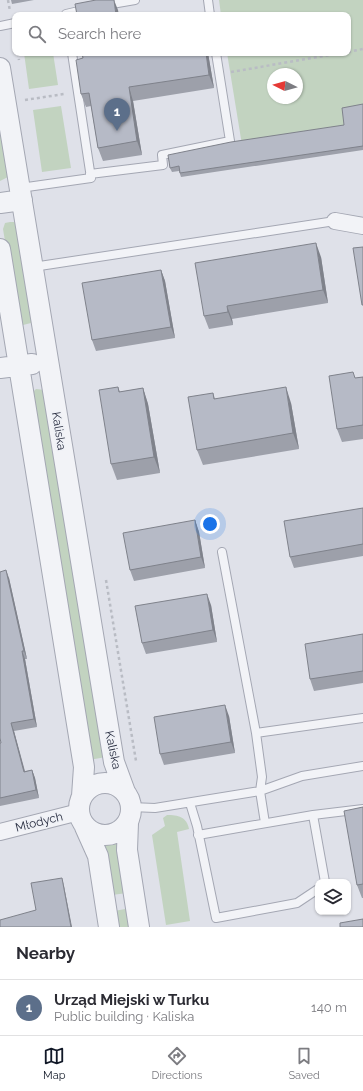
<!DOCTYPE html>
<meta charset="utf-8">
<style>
body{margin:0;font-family:Raleway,sans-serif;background:#f7f7f7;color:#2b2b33}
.controls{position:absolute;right:12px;bottom:12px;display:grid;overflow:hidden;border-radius:8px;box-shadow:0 1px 3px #0004}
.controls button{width:36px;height:36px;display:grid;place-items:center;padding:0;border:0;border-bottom:1px solid #e1e1e2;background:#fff;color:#2b2b33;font:20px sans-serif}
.compass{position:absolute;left:267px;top:68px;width:36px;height:36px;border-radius:50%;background:#fff;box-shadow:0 1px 3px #0004;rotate:275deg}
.you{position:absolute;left:210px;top:524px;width:14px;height:14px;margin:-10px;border:3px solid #fff;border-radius:50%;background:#1a73e8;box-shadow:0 0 0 6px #1a73e833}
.badge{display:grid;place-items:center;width:26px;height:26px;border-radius:50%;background:#111827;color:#fff;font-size:13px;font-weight:700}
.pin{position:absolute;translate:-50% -33px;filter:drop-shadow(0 1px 2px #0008)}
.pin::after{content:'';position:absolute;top:21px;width:14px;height:12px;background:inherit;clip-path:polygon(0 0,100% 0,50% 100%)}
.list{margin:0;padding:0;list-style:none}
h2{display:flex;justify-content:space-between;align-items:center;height:52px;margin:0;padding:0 16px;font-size:17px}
h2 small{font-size:13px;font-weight:400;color:#7c7c81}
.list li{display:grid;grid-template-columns:26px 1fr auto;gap:12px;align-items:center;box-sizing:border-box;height:56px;padding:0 16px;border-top:1px solid #e1e1e2}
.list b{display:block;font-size:15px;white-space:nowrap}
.list p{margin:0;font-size:13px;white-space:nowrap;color:#7c7c81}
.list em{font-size:13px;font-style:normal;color:#7c7c81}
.icon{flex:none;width:22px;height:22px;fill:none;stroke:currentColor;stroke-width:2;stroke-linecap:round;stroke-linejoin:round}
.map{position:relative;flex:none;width:363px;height:927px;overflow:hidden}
.search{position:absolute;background:#fff;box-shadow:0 1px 3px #0004;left:12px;right:12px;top:12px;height:44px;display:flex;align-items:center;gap:10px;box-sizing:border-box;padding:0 14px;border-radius:8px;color:#7c7c81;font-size:15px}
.sheet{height:108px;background:#fff}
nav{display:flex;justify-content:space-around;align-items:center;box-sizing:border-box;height:56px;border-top:1px solid #e1e1e2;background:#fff;font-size:11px;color:#7c7c81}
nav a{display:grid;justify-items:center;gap:2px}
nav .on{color:#111827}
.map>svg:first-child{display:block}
.green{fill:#c2d3c0;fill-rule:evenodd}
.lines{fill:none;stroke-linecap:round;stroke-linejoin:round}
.service-casing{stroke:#a4a7b3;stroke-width:10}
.minor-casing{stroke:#a4a7b3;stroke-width:18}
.tertiary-casing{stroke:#a4a7b3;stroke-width:22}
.path{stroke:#b9bcc4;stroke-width:2.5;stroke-dasharray:3 3;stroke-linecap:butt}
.service{stroke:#f2f3f7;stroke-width:8}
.minor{stroke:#f2f3f7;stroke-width:16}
.tertiary{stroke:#f2f3f7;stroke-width:20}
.wall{fill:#9da0aa}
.shaded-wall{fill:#7f828b}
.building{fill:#b6bac6;stroke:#7f828b}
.labels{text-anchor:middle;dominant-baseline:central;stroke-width:3;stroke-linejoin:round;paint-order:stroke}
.street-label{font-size:12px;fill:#282d40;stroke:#eff1f6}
</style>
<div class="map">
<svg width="363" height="927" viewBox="0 0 363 927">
<rect width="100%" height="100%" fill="#dfe1e9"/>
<path class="green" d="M219,0H363V109L346,129L242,145L227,53H348V15H221ZM273,74H297V98H273Z
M24,53H53L58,85L29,89Z
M0,105L10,176L0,181Z
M61,106L71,168L42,172L33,110Z
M10,222H14L20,227L35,322L19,326L3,229L5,223Z
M36,389L45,390L106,757L89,760L32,393Z
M167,815C178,815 187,817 189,829L177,832L190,921L166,925L152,835L165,826L163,818Z
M120,842L127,893L112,895L104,845Z
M131,908L134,927H117L114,911Z"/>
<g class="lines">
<defs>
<path id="service" d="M208,0L210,15
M106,5L135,0
M66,14L87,9
M0,26L15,23
M90,174L163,165L162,155L230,141L216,53
M20,188L91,178L72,53
M33,267L335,221
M256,733L363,718
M190,803L197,826L216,918L297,903L318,889
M131,807L155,808L260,791L262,777L256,733L222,552
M313,815L363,809
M265,823L260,791L302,776L363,766
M198,835L313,815L325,882"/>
<path id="minor" d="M335,221L363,226
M0,832L79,812"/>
<path id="tertiary" d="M0,68L114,762L125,792
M0,203L22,200
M0,249L84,767L82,796
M0,368L32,364
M79 809a26 26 0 1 1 52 0a26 26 0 1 1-52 0Z
M128,823L127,850L139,927
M85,827L98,856L109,927"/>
</defs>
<use href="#service" class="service-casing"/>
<use href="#minor" class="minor-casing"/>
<use href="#tertiary" class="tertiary-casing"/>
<path class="path" d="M8,0L10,11
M348,52L363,49
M18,53L19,60
M231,72L341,53
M25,100L64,94
M106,580L136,761"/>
<use href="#service" class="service"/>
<use href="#minor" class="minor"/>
<use href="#tertiary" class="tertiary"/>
</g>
<path class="wall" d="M11,0H34L12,4Z
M82,53H208L214,88L133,101L142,155L103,161L98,148L91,106L86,107L81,94L83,58Z
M363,104V150L181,177L179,171L172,172L170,168L344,125Z
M321,257L328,303L232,319L233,325L209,329L204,316Z
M161,270L165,281L175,338L96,351L92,340Z
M363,377V439L342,442L337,429L356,378Z
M118,387L120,392L143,388L148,404L160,473L117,480L111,464Z
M213,393L215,399L291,403L299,449L203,465L197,450Z
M363,508V556L294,568L290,557Z
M195,520L199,532L205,568L134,581L130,570Z
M9,578L27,659H25L37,727L14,731L25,771L32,770L35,778L39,798L0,806V743H1Z
M211,605L217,642L146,654L142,643Z
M363,634V683L314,691L310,679Z
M229,716L235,753L164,765L160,754Z
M363,807V898H362L357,885Z"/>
<path class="shaded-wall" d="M114,0L118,10L119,15H116Z
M206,53H208L214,88L209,75Z
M129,87L133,101L142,155L137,141Z
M316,243L321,257L328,303L323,290Z
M161,270L165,281L175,338L171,327Z
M227,306L232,319L233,325L228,312Z
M286,387L291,403L299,449L293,433Z
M143,388L148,404L160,473L154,457Z
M195,520L199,532L205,568L201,557Z
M6,570L9,578L27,659L24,651Z
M207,594L211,605L217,642L213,630Z
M22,651L25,659L37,727L34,719Z
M225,705L229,716L235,753L231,742Z
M11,723L14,731L27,780L24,772Z
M32,770L35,778L39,798L36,790Z
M62,878L64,886L72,927H71Z"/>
<path class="building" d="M96,0H114L116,15H77L75,4Z
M82,53H206L209,75L129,87L137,141L98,148L89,93L81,94L76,60L83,58Z
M363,104V146L180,173L179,166L170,168L168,155L231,142L344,125L342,108Z
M316,243L323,290L227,306L228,312L204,316L195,263Z
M363,247V305H362L353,248Z
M161,270L171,327L92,340L82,283Z
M353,372L355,378L363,377V425L337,429L329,376Z
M118,387L119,392L143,388L154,457L111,464L99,390Z
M286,387L293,433L197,450L188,397L213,393L214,399Z
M363,508V544L290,557L284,521Z
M195,520L201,557L130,570L123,533Z
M6,570L24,651H22L34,719L11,723L24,772L32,770L36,790L0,798V743H1L0,738V572Z
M207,594L213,630L142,643L135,606Z
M363,634V671L310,679L305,644Z
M225,705L231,742L160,754L154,717Z
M363,807V884L357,885L344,811Z
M62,878L71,927H0V920L36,910L31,883Z
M363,919V927H340V923Z"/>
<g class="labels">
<g class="street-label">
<text transform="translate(59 431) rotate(81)">Kaliska</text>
<text transform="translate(113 750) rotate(78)">Kaliska</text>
<text transform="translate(39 822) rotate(-14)">Młodych</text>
</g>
</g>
</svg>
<div class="controls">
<button><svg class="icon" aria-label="layers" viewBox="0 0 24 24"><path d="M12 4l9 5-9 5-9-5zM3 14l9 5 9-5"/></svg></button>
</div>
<svg class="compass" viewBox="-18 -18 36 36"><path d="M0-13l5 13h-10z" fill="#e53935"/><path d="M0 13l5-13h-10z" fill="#7c7c81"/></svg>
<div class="you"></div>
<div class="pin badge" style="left:117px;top:131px;background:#5c6f8a">1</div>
<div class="search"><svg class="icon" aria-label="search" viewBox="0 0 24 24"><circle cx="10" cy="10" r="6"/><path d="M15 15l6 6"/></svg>Search here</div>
</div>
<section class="sheet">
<h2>Nearby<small></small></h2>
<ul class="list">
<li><span class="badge" style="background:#5c6f8a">1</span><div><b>Urząd Miejski w Turku</b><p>Public building · Kaliska</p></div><em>140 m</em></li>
</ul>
</section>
<nav>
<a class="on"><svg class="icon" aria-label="map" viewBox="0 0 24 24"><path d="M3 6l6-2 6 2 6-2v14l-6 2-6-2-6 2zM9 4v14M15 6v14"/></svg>Map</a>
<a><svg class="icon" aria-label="directions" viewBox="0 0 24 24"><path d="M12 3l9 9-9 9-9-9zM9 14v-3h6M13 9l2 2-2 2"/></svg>Directions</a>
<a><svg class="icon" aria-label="saved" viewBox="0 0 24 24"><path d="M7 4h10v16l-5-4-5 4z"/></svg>Saved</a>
</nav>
